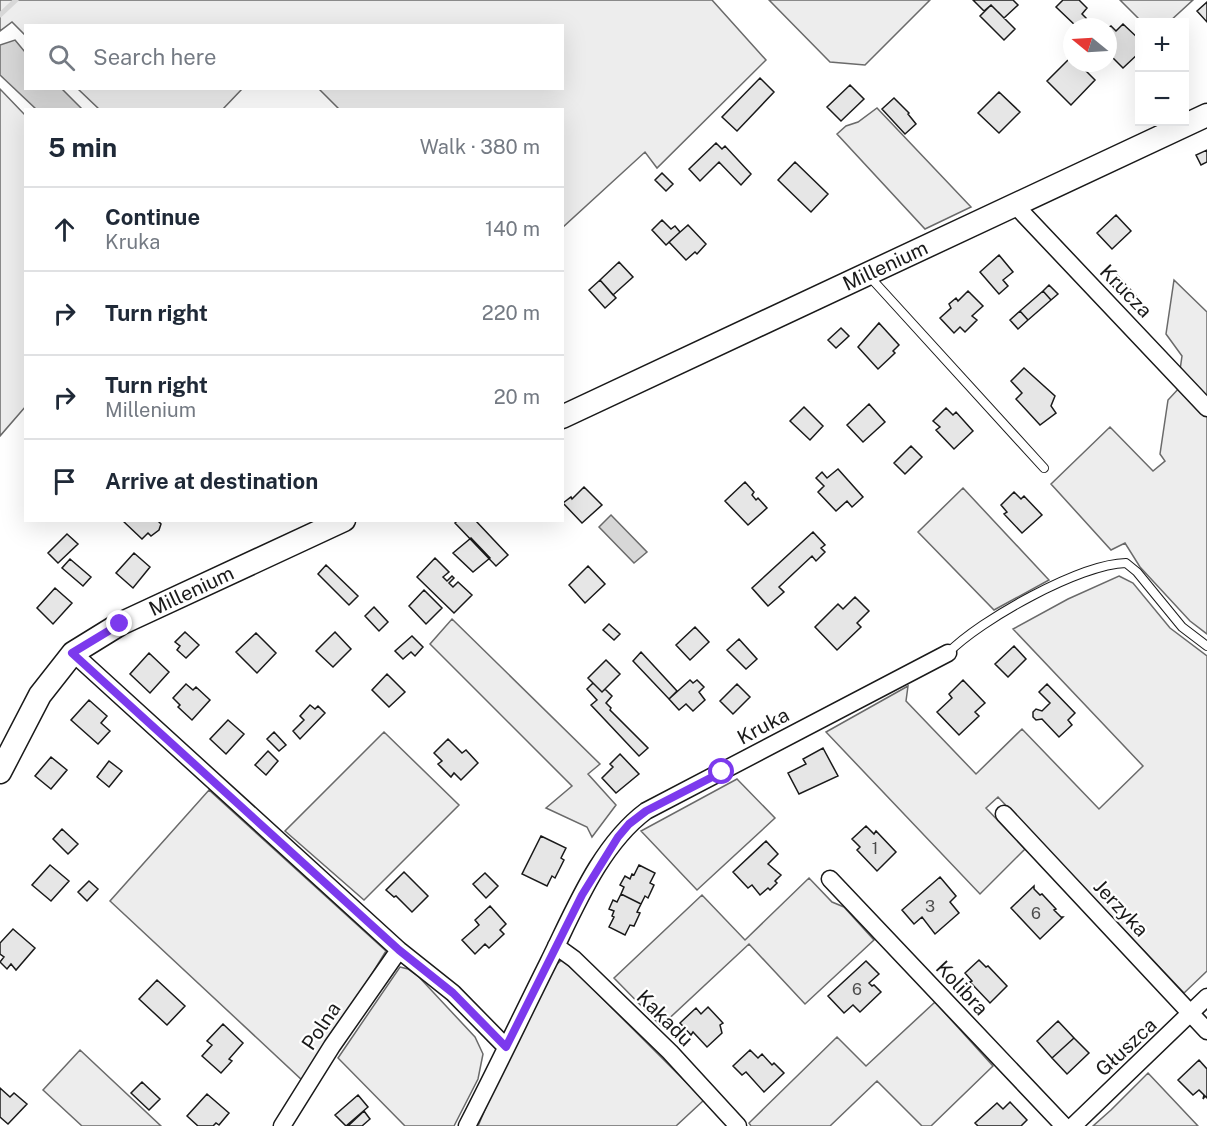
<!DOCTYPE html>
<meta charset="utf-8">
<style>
body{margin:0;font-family:"Public Sans",sans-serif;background:#f2f2f3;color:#1f2937}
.controls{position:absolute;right:18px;top:18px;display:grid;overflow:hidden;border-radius:0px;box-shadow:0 6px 24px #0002}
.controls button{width:54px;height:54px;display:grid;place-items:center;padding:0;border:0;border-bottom:2px solid #e0e1e3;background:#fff;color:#1f2937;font:30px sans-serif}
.compass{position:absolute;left:1063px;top:18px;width:54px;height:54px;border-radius:50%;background:#fff;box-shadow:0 6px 24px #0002;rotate:288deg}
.stop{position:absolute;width:18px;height:18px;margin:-14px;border:4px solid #7c3aed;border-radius:50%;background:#fff}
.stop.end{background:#7c3aed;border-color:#fff;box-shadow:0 2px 6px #0008}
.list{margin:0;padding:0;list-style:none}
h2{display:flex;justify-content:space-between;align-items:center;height:78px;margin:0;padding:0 24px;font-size:26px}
h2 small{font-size:20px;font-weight:400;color:#747a83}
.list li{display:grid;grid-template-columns:39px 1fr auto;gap:18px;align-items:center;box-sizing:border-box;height:84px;padding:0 24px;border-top:2px solid #e0e1e3}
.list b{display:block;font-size:22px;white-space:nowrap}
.list p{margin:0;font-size:20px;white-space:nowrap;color:#747a83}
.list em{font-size:20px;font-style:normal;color:#747a83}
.icon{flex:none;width:33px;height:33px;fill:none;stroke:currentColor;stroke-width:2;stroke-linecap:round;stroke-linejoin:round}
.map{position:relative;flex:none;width:1207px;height:1126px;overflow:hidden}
.search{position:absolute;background:#fff;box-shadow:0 6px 24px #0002;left:24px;top:24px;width:540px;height:66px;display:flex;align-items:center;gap:15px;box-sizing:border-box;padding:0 21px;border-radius:0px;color:#747a83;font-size:22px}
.panel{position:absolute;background:#fff;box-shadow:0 6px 24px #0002;left:24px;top:108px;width:540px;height:414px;border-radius:0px}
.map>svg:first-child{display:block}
.built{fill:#ededed;stroke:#6a6a6a;stroke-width:1.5}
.water{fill:#d7d7d7;stroke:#6a6a6a;stroke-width:1.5}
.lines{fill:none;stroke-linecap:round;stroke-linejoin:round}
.stream{stroke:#d7d7d7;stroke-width:5}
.building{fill:#e6e6e6;stroke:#1a1a1a;stroke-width:1.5}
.lane-casing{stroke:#1a1a1a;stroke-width:10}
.street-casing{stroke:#1a1a1a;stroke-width:19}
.secondary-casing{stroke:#1a1a1a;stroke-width:25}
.lane{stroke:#fff;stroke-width:8}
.street{stroke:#fff;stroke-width:16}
.secondary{stroke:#fff;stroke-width:22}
.route{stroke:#7c3aed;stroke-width:8}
.labels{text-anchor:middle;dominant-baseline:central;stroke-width:4.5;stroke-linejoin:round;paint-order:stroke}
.number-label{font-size:16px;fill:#4d4d4d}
.street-label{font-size:20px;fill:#1a1a1a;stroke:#fff}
</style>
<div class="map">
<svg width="1207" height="1126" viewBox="0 0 1207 1126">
<rect width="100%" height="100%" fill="#fff"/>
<path class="built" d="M0,0H712L766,60L657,168L645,152L563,227L562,110L339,109L319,89L562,88V26H26L25,35L12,22L0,31Z
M769,0H930L865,65L830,62Z
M1120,0H1193L1169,22H1142Z
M0,89L25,115L26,406L0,436Z
M78,89H242L222,110L99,109Z
M877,108L971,207L925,229L837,134L846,126L858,122Z
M1174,280L1207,312V398L1180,370L1182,356L1166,334Z
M1180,387L1207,415V634L1190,621L1140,567L1125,543L1111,550L1051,484L1110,427L1153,471L1165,461L1160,454L1168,400Z
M963,488L1049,580L994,610L918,532Z
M1119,576L1133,583L1170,628L1207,656V971L1184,993L998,797L986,808L1025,849L980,894L826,732L908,686L906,701L976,774L1022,729L1099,809L1143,766L1013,629L1068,599Z
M452,619L600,764L588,774L616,805L592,837L587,827L546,808L572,786L430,644Z
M384,732L459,805L364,900L285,831Z
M737,779L775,818L697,890L641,831Z
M209,790L386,951L351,1008L302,1080L110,901Z
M809,878L832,902L844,907L874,940L805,1004L749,944L661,1026L614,978L702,895L745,940Z
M562,960L578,974L704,1100L676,1126H478L507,1058L553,967Z
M400,967L408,969L419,977L475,1037L483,1054L478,1079L454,1126H405L338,1058Z
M935,1002L993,1066L931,1126H922L877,1081L830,1126H751L749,1123L837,1037L866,1066Z
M80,1050L161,1126H82L43,1090Z
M1148,1073L1198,1126H1093L1111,1110Z"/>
<path class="water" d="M15,40L25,52L26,88L62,89L82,109H36L0,75V45Z
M611,515L647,552L634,563L599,527Z"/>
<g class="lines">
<path class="stream" d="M0,15L16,0"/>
</g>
<path class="building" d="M973,0H1013L1018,5L1004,18L991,5L984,11Z
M1063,0H1079L1087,8L1082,14L1088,20L1086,22L1090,27H1077L1056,7Z
M1207,2V22L1197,11Z
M991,5L1015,29L1004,40L980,16Z
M1123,24L1140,40V52L1123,68L1108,53V28L1111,26L1116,31Z
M1071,57L1072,63H1078L1095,80L1071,105L1047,81Z
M760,78L774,92L737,131L722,117Z
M850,85L864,99L841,121L827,107Z
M999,92L1020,112L999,133L978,113Z
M894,98L909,113L908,114L916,124L905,134L882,109Z
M716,143L722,149L725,146L751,174L741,185L719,162L700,181L689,169Z
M1207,150V162L1201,165L1196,155Z
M795,162L828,194L811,212L778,180Z
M662,173L673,184L666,191L655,180Z
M1116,215L1131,231L1112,249L1097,233Z
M662,220L671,229L675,226L680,232L666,245L652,230Z
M688,225L706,244L697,254L695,252L686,260L669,242Z
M999,255L1013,272L1003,280L1008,286L999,294L980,272Z
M619,262L633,277L613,295L600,280Z
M1117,275L1139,299L1131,306L1109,282Z
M600,280L616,298L605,308L589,290Z
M1049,285L1058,294L1051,300L1043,291Z
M968,291L983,306L972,316L977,320L965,332L960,327L954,333L940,318L951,308L949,304L956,298L958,301Z
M1043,291L1051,300L1028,320L1020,311Z
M1020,311L1028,320L1018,329L1010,320Z
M879,323L899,345L893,351L895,353L878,369L858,347Z
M841,328L849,336L836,348L828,340Z
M1024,368L1055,396L1051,406L1056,413L1040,425L1016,399L1022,393L1011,381Z
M869,404L885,422L863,442L847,425Z
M804,407L823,426L810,440L790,421Z
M946,408L953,415L956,412L973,431L954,449L936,430L940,427L933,421Z
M911,446L922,457L905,474L894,463Z
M838,469L863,497L852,507L847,501L836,511L818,492L824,486L816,478L822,472L827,478Z
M745,482L754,492L752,495L756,500L758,498L767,508L748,525L725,501Z
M584,487L602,505L582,523L563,503L571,497L572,499Z
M1014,492L1021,499L1024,496L1042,515L1022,533L1004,514L1007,512L1001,505Z
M157,520L161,524L159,530L151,536L148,533L142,539L123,521Z
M458,520H475L508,555L496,566L455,523Z
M813,532L825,545L821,548L825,552L816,561L812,556L779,587L784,592L768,606L752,588Z
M67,534L78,544L58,563L48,553Z
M471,538L490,558L473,572L453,553Z
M134,553L150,567L133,588L116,573Z
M435,558L449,572L443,577L447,581L452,576L454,578L449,583L453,587L458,582L472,595L454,613L417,577Z
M70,559L91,577L83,586L62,568Z
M326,565L358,596L349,605L318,574Z
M588,566L605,584L585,603L569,585Z
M55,588L72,603L53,624L37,608Z
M424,590L442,608L426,624L409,606Z
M855,597L869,611L857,623L861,627L837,650L815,627L838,604L843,609Z
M374,607L388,622L379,631L365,616Z
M609,624L620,634L614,640L603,630Z
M695,627L709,642L690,660L676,645Z
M185,632L199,645L186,658L177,650L180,646L175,642Z
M335,632L351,649L333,667L316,651Z
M256,633L276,653L257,673L236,652Z
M412,636L423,647L415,656L411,652L403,659L395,651Z
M739,639L757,659L746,669L727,650Z
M1014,646L1026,659L1008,677L995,664Z
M641,652L677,691L669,699L633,661Z
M149,653L169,672L150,693L130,674Z
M606,660L620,674L602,692L588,678Z
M387,674L405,692L389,707L372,690Z
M690,680L693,683L697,680L704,687L699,692L705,700L693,711L686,704L679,710L669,699Z
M963,680L985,703L975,712L979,716L959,735L937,712L952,698L949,694Z
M593,683L602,692L605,689L612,696L606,703L611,708L610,710L648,748L639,756L591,705L597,700L587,689Z
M186,684L193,690L196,687L210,700L192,720L178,707L180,705L173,698Z
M737,684L750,697L733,714L720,701Z
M1047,684L1075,713L1068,720L1072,725L1059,737L1042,719L1036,720L1033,717V712L1036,709L1042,711L1050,703L1039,692Z
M89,700L107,716L101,723L110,731L98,744L71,720Z
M310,705L315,709L318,706L325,713L300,739L293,731L304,720L300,716Z
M228,720L244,734L226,754L210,739Z
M274,732L286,745L279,751L267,739Z
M448,739L462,753L466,750L478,763L461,780L454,773L451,777L438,764L442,761L434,753Z
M823,748L838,776L799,794L788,773L806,764L803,759Z
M268,751L278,761L266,775L255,765Z
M620,754L639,774L616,793L602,778L613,767L610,764Z
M51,757L67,770L51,789L35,776Z
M109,761L122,771L109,787L97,777Z
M866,826L874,834L876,831L896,852L877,871L857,850L860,847L852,839Z
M62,829L78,844L68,854L53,839Z
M541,836L566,848L561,858L564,860L555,878L552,876L547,886L522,874Z
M766,841L778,854L768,864L781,875L775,881L777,883L770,890L768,888L760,895L752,885L748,888L733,872Z
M50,865L69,881L51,901L32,885Z
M639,865L655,873L650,883L654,885L648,898L645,896L641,904L621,894L624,887L620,885L625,876L630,879L632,874L634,875Z
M404,872L428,896L412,912L396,896L394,897L386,890Z
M485,873L498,886L486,898L473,884Z
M940,877L956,896L950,902L959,913L935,934L922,917L914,924L902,910Z
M89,881L98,889L87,901L78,892Z
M1034,886V889L1040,895L1042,894L1056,909L1054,910L1061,917H1063L1040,939L1011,908Z
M621,894L641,904L637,912L640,913L634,926L630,925L625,935L609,927L614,917L612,916L614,911L609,909L613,900L617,902Z
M490,906L506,924L500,930L504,934L489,948L485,944L475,954L462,940L479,925L475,920Z
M13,929L35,948L16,970L11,964L7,969L0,962L4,957L0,954V943Z
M979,960L986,967L988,966L1007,986L990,1003L970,982L972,981L965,973Z
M866,961L879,974L869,983L872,986L874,985L881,992L860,1012L853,1005L844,1013L828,996Z
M157,980L185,1006L167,1025L139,999Z
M708,1007L723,1023L720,1025L722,1033L707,1047L693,1032L691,1035L680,1023L696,1008L701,1014Z
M1058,1021L1074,1038L1052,1058L1037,1041Z
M223,1024L243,1043L229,1059L232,1061L221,1073L202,1056L212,1045L207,1041Z
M1074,1038L1089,1053L1067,1074L1052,1058Z
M750,1050L758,1058L762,1054L772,1065L774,1063L784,1073L764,1092L746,1072L742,1075L733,1066Z
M1199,1060L1207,1069V1098L1205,1096L1203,1099L1204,1095L1199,1090L1193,1095L1178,1080Z
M142,1082L160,1099L149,1110L131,1093Z
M0,1088L10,1097L14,1093L27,1104L8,1124L0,1117Z
M207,1094L229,1113L219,1125L216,1123L213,1126H198L187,1116Z
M358,1095L368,1107L346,1126L335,1115Z
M1010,1102L1027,1120L1021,1126H978L975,1123L997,1103L1003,1109Z
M364,1111L370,1119L362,1126H348Z"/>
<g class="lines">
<defs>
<path id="lane" d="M869,276L1044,468
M948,653C980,620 1080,564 1126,563L1137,572L1182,627L1207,646"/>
<path id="street" d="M1014,204L1207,408
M73,653L399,950L453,993L506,1047
M1004,814L1207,1031
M830,879L1064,1126
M556,946L574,959L670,1052L738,1126
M282,1126L332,1046L399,950
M467,1126C495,1072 521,1017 548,963C574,911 599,846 646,811L948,653
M1073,1126L1207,997"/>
<g id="secondary">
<path id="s1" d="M562,417L1207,115"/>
<path id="s2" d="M0,772L40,695L73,653L120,624L344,520"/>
</g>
</defs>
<use href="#lane" class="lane-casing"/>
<use href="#street" class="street-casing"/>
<use href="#secondary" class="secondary-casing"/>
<use href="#lane" class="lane"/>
<use href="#street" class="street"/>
<use href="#secondary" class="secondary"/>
</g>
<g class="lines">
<path class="route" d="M120,624L72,653L399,950L453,993L506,1047L582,895L618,837L629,824L646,811L722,772"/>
</g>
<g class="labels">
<g class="number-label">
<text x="875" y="848">1</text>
<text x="930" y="906">3</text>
<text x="1036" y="913">6</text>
<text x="857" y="989">6</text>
</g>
<g class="street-label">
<text stroke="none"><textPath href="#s1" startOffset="357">Millenium</textPath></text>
<text transform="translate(1126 291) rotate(46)">Krucza</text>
<text stroke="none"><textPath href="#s2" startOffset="274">Millenium</textPath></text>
<text transform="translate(763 726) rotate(-28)">Kruka</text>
<text transform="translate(1121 908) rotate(47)">Jerzyka</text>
<text transform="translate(962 988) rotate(47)">Kolibra</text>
<text transform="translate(665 1018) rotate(45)">Kakadu</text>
<text transform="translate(321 1026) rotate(-56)">Polna</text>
<text transform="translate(1126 1047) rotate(-43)">Głuszca</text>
</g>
</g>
</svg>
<div class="controls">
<button>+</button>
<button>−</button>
</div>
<svg class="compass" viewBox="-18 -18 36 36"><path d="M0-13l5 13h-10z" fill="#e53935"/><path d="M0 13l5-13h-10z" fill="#747a83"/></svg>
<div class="stop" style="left:722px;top:772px"></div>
<div class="stop end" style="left:120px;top:624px"></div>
<div class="search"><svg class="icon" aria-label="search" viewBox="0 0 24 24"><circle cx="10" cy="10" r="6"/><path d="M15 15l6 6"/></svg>Search here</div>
<section class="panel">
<h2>5 min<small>Walk · 380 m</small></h2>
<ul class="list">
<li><svg class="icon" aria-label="ahead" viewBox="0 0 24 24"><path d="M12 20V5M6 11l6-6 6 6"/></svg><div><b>Continue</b><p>Kruka</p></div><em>140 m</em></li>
<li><svg class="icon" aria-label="right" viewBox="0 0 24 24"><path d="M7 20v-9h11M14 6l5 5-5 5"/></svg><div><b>Turn right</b></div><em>220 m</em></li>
<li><svg class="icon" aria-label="right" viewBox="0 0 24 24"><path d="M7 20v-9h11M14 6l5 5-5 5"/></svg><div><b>Turn right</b><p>Millenium</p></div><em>20 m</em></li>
<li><svg class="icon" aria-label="arrive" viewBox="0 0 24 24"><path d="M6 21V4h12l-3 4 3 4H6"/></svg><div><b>Arrive at destination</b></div></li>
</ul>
</section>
</div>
